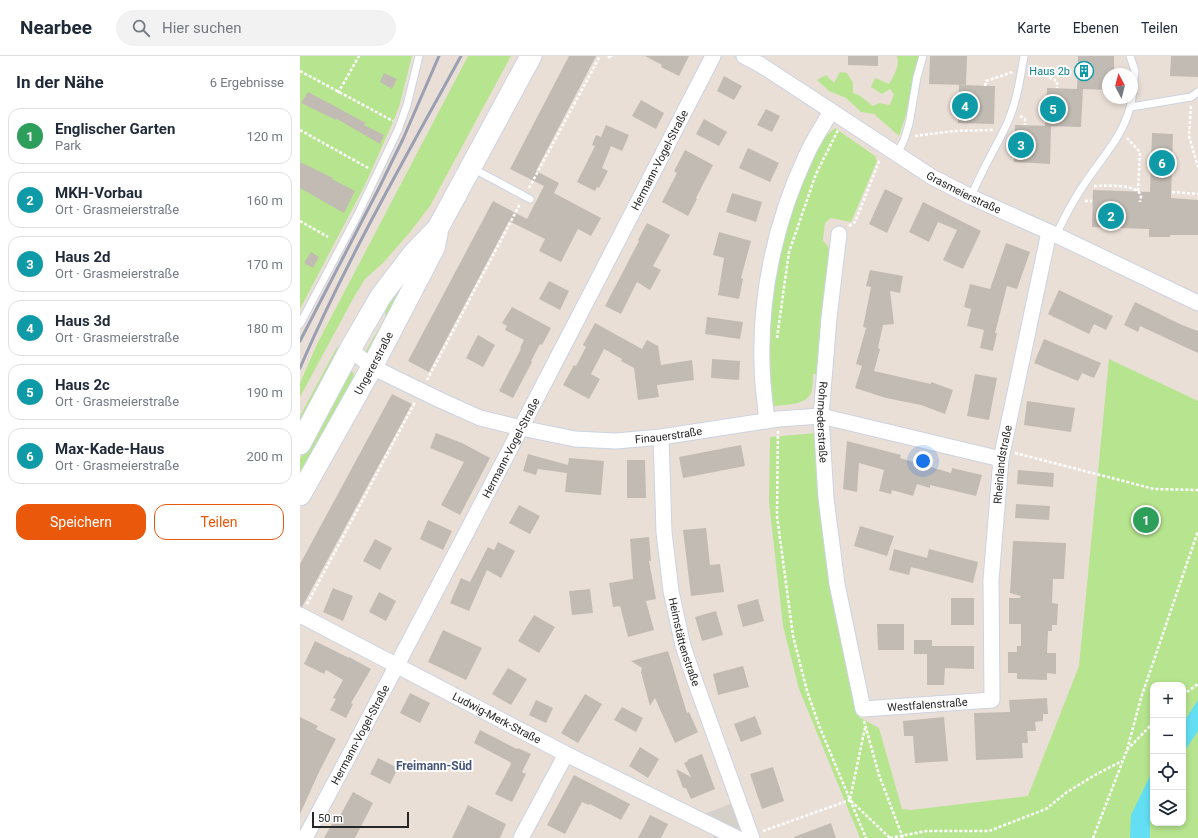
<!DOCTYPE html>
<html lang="de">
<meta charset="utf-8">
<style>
body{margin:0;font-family:Roboto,sans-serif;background:#f2f2f3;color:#1f2937}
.controls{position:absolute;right:12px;bottom:12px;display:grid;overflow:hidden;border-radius:8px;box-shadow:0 2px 6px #0003}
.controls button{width:36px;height:36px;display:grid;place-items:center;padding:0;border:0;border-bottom:1px solid #e0e1e3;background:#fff;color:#1f2937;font:20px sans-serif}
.compass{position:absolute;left:802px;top:12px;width:36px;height:36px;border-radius:50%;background:#fff;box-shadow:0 2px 6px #0003;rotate:353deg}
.scale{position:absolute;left:12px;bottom:10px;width:97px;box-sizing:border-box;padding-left:4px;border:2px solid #272727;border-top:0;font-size:11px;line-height:14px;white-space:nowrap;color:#272727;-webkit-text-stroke:3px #fff;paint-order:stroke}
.you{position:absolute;left:623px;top:405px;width:14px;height:14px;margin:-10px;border:3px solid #fff;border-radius:50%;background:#1a73e8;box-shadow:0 0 0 6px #1a73e833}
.badge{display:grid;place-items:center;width:26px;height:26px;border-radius:50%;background:#ea580c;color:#fff;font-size:13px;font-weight:700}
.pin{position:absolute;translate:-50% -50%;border:2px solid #fff;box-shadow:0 1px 4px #0006}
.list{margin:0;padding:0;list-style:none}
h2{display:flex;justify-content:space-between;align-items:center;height:52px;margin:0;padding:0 16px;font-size:17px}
h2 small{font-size:13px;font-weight:400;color:#747a83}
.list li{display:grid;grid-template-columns:26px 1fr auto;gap:12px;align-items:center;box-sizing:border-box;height:56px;margin:0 8px 8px;padding:0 8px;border:1px solid #e0e1e3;border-radius:12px}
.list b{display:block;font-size:15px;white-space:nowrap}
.list p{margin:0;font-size:13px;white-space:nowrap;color:#747a83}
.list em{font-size:13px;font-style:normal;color:#747a83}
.actions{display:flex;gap:8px;padding:12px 16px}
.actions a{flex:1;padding:9px 0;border:1px solid #ea580c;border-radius:12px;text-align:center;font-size:14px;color:#ea580c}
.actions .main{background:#ea580c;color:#fff}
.icon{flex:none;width:22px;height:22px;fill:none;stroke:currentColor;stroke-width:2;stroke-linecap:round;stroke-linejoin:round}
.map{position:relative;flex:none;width:898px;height:782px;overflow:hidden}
header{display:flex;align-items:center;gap:24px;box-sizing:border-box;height:56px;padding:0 20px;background:#fff;border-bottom:1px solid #e0e1e3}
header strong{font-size:19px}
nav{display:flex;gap:22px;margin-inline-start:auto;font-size:14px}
.search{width:280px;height:36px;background:#f2f2f3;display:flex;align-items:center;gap:10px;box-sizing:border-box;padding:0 14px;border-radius:22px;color:#747a83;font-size:15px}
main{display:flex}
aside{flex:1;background:#fff}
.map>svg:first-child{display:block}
.green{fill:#b7e58f;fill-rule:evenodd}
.plaza{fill:#d6d0ca}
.water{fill:#63def3}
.building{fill:#c2bbb3}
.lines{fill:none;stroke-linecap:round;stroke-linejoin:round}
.service-casing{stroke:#ccd3e1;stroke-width:9}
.minor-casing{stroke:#ccd3e1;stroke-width:17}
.secondary-casing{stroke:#ccd3e1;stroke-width:23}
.path{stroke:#fff;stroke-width:2.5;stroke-dasharray:3 2;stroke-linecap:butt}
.service{stroke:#fff;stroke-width:7}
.minor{stroke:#fff;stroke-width:15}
.secondary{stroke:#fff;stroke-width:21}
.rail{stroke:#9aa0b2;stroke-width:3}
.labels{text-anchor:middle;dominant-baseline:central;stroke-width:4;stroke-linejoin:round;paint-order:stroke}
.culture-label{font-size:11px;fill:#0d838f;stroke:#fff;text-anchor:end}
.street-label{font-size:11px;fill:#272727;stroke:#fff}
.neighbourhood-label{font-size:12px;font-weight:bold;fill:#465578;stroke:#fff}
</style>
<header>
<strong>Nearbee</strong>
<div class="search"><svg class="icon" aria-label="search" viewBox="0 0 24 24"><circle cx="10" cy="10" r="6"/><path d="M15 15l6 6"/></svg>Hier suchen</div>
<nav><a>Karte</a><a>Ebenen</a><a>Teilen</a></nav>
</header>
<main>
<aside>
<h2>In der Nähe<small>6 Ergebnisse</small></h2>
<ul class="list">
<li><span class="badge" style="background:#2e9e5b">1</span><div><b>Englischer Garten</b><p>Park</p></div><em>120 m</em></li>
<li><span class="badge" style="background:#0f9aa8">2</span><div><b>MKH-Vorbau</b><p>Ort · Grasmeierstraße</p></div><em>160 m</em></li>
<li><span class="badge" style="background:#0f9aa8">3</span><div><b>Haus 2d</b><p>Ort · Grasmeierstraße</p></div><em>170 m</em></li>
<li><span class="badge" style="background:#0f9aa8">4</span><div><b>Haus 3d</b><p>Ort · Grasmeierstraße</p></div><em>180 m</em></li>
<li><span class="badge" style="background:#0f9aa8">5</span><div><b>Haus 2c</b><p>Ort · Grasmeierstraße</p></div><em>190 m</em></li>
<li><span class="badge" style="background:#0f9aa8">6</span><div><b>Max-Kade-Haus</b><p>Ort · Grasmeierstraße</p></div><em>200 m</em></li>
</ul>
<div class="actions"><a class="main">Speichern</a><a>Teilen</a></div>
</aside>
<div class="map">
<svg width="898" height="782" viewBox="0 0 898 782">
<rect width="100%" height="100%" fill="#eadfd7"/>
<path class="green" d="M0,0H112L99,51L93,66L65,129L0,253Z
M168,0H211L130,150L110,176L83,207L65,223L54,241L0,341V327L17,288Z
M597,0H620L608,53L599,80L574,58L561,56L546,42L529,35L517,24L526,19L534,27L540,16L547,17L553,27V37L559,39L573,50L579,47L590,49L594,38L590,33L582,38L571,31L575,22L589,28C594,19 600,10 597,0Z
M535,72L575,100L577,105L551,166L531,162L525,167L523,184L531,195L518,318H513C513,324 513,332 511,337C505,350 486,348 474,350L470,346L468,278L477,199L497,136L521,84Z
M116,209L68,300L64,298L85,262L86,251Z
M37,291L40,292L0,367V360Z
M809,303L898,345V782H560L499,633L483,570L469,446L470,381L516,377L530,531L559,661L579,672L602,753L611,754L728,740L779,610ZM853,629H883V767H853Z
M50,315L53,316L54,320L0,422V403Z"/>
<path class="plaza" d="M443,743L457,782H414L412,778L394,762Z"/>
<path class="water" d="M898,644V675L883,697V667Z
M853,714V754L850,761V782H830L831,759Z"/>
<path class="building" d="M269,0H296L236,115L259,127L254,137L301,162L291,180L278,173L261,206L239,195L245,183L209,165L129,316L108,305L193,145L227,163L244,130L210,113Z
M345,0H389L379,20L361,11L362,9Z
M548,0H578V10L548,9Z
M630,0H667L666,29L629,28Z
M778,0H814V18H808V34L783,33L781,71L745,70L747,32L777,33Z
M871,0H898V21L870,20Z
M84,17L97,23L92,33L80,26Z
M424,20L442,30L434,44L417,35Z
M659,29L695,30L694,68L658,67Z
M8,36L66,67L64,69L84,79L80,88L37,63L36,64L1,47Z
M341,44L364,57L356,73L332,60Z
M466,53L480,60L472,76L457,69Z
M404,63L427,76L419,90L396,78Z
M306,69L329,79L322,95L311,90L302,112L308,115L299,132L297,131L295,135L277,126L295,90L292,89L296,79L301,81Z
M715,69L751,70L750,108L714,106Z
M852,77L873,78L871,142L898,144V179H870V181H849V173L792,171L793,134L850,136Z
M448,92L479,107L470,126L439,112Z
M385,94L413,109L396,142L397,143L388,160L362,146L377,117L374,115Z
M0,106L33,122L32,123L55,135L44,157L0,132Z
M585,133L603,142L587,177L569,168Z
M432,137L462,146L456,166L426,156Z
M623,146L681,175L663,213L643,204L657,174L638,166L629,186L609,176Z
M347,167L370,179L353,210L361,214L350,234L337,226L321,258L305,250L339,185L338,184Z
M419,176L451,185L441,222L443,223L439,243L418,239L424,202L413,199Z
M706,187L730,196L717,233L707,230L695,277H697L693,295L680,292L684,274L667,270L671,253L664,251L670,228L690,233Z
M11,196L19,201L13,212L4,207Z
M570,214L603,220L600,237L590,235L594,268L583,269L578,292L580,293L574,315L631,328V326L653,334L645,358L621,349L586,342L555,332L562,310L556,308L566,272L563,271L571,231L566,230Z
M249,225L269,235L260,254L239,243Z
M759,234L813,260L806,274L794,268L789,278L748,258Z
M835,246L882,269L898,275V297L840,270L838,276L824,269Z
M212,251L251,272L242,289L240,288L231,305L232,306L213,342L199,335L221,293L220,292L224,284L205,274L207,270L202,267Z
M407,261L443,266L440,283L405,278Z
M295,267L342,293L347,284L358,290L361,309L392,304L394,324L357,329L359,341L338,344L334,312L321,305L322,303L304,293L291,318L300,323L289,343L263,329L274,309L276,310L286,291L283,289Z
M178,279L195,289L183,311L166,302Z
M744,283L801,307L794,322L782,317L778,325L734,307Z
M412,303L440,305L439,324L411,322Z
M675,318L697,322L689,364L667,360Z
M92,338L112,348L2,551L0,550V508Z
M727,345L775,352L771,376L724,369Z
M136,377L162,387L190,402L160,459L141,449L164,406L130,392Z
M547,385L601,399L600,402L651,417L652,412L682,419L676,440L630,429V432L617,428L613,440L592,434L591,438L579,435L584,414L559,407L557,436L543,433Z
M441,389L445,410L383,422L379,401Z
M228,398L268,409L269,402L304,405L301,439L265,436L267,417L238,413L236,419L223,415Z
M327,404H345L346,442H327Z
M718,414L754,417L753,431L717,428Z
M716,448L750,450L749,464L715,462Z
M219,449L240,460L230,478L209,467Z
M128,464L152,475L143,494L120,483Z
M560,470L594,480L587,500L554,490Z
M406,472L410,509L420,508L424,536L391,540L383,474Z
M349,481L351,505H349L356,543L346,545L354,574L328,581L320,550L313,551L309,527L333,523L330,483Z
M75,483L92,492L80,514L63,505Z
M713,485L766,487L764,523H753L752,547L758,548L757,569H752V575H748L747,597H756V618L747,617V624L717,623V617H708V596H717V590H721V568H709V542H720L721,540L710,537Z
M198,486L215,495L201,522L187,514L169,555L150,547L161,522L170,526L188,491L194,494Z
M594,493L627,502L629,493L678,506L673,527L611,511L609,519L589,514Z
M33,532L53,540L43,565L23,556Z
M290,533L293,557L272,559L269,535Z
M79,536L96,545L86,565L69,556Z
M651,542H674V569H651Z
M458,543L464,565L443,571L437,549Z
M416,555L423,579L402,585L395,561Z
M234,559L255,571L239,597L218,585Z
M577,568H604V594H578Z
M143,574L182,592L166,624L128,606Z
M614,584H632V590H674V613L645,612L644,629H627V598H614Z
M15,585L49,602V601L71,613L51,647L53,648L46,662L30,654L36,643L33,642L43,624L26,614L24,618L4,608Z
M368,595L387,657L389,656L398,676L375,687L355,642L350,650L341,616L342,612L331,605Z
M443,610L449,631L418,639L413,618Z
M208,612L227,623L211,649L192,638Z
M110,637L130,647L120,667L100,657Z
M285,638L302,648L278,687L261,677Z
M747,642L748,658H743V665L735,666L736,675H727L728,687H722L723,702L676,704L674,657L710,656L709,644Z
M236,644L253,652L246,667L229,659Z
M322,651L343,662L336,676L314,664Z
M455,660L462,678L441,686L434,668Z
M0,661L18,670L16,673L36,683L19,716L0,758Z
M644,661L648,705L615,707L613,680H604L603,665Z
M180,674L217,693L218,692L231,698L222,716L226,718L212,746L195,738L211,708L210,706L174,687Z
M340,691L359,703L348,722L329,710Z
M402,698L415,733L391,743L386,732H383L376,713L391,721L384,707L388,705L387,704Z
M78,702L98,712L90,728L70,718Z
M473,711L484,745L462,753L450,718Z
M274,719L330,748L321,764L290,748L289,749L282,746L265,778L247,769Z
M53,736L73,747L55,782H24L33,766L36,767Z
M168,749L206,768L200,782H152Z
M350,759L368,768L361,782H338Z
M531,767L536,782H495L494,781Z"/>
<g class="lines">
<defs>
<path id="service" d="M830,0L835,15L832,41
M831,51L891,41L898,36
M597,98L604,84L609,68L617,21L623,0
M172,112L230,143
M671,141C680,117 694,95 705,72C716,50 720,24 724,0
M756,179C764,162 773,145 783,130C801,102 827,77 832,42
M0,268L57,160L98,74L107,49L119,0"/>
<g id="minor">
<path id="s1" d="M444,0L461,9L632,121L671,141L756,179L898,247"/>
<path id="s2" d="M539,178L529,262L521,360L526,442L537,528L563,653L692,644L691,524L701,403L749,176"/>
<path id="s3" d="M50,293L72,311L140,344L180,362L221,372L275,383L316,385L361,381L478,363L521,360L701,403"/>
<path d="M467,365C465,346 462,327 462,307C460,236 476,164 506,100C513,84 523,70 531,55"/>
<path id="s4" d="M361,381L364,476L371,535L383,590L396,628L452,782"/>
<path id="s5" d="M0,559L266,698L437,782"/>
<path id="s6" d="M5,782C144,523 279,261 413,0"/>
<path d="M221,782L266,698"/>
</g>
<g id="secondary">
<path d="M0,388L52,290L81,240L113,198L138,172L231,0"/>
<path id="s7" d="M0,439L72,311L134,192L137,178"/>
</g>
</defs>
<use href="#service" class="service-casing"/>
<use href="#minor" class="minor-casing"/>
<use href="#secondary" class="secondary-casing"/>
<path class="path" d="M308,0L311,2L312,0
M0,15L93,65
M730,15L744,19L757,25V32
M685,30L686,25L713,16
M38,37L59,0
M891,50L889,80L898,111
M720,60L725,63V69
M0,74L70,113
M615,80L654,75L694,74
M827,82L840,96L838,135
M794,130C804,130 838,127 841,140C841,142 840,144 840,146
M229,132L300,0
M872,136L898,138
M785,145H792
M0,165L28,181
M549,170L555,166L580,103
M477,282L489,196L516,118L538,74
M127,324L220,148
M478,375L477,460L493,580L507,635L520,672L566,782
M715,397L854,433L898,434
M7,548L115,346
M883,639L898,628
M564,665L579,719L603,782
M827,694L853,667
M550,743L565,672
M551,745L590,782
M463,775L550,744
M590,782L626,775H689L746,753L767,736L795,719L822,705
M793,782L827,694L841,642L898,475"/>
<use href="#service" class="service"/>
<use href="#minor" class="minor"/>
<use href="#secondary" class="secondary"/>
<path class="rail" d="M0,285L79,132L103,83L139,0
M0,312C46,205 105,102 161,0"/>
</g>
<defs>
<symbol id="building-ring" viewBox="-11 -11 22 22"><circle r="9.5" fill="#fff" stroke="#0f9aa8" stroke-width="1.5"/><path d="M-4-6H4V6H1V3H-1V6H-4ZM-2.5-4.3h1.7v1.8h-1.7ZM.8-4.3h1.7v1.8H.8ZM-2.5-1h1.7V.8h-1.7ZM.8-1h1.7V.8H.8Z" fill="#0f9aa8"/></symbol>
</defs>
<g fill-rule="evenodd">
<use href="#building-ring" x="773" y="4" width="22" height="22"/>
</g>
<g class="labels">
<g class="culture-label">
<text x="770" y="15">Haus 2b</text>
</g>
<g class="street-label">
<text stroke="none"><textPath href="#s6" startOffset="765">Hermann-Vogel-Straße</textPath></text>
<text stroke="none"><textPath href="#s1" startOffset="259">Grasmeierstraße</textPath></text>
<text stroke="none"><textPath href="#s7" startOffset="151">Ungererstraße</textPath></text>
<text stroke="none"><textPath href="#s2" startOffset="189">Rohmederstraße</textPath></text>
<text stroke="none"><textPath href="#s3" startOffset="339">Finauerstraße</textPath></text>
<text stroke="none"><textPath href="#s6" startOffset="441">Hermann-Vogel-Straße</textPath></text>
<text stroke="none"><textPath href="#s2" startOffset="845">Rheinlandstraße</textPath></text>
<text stroke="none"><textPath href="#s4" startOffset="207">Heimstättenstraße</textPath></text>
<text stroke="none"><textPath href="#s2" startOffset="544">Westfalenstraße</textPath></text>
<text stroke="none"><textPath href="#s5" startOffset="222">Ludwig-Merk-Straße</textPath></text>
<text stroke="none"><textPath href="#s6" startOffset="117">Hermann-Vogel-Straße</textPath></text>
</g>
<g class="neighbourhood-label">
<text x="134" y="710">Freimann-Süd</text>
</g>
</g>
</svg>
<div class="controls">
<button>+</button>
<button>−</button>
<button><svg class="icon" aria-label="locate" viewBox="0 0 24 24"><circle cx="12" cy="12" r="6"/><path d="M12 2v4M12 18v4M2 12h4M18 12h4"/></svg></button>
<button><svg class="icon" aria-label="layers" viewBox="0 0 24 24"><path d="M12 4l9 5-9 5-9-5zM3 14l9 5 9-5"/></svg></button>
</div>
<svg class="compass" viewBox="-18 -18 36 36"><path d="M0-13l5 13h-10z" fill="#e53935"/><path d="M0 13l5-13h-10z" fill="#747a83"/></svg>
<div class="scale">50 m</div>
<div class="you"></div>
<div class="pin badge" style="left:846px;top:464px;background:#2e9e5b">1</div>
<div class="pin badge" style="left:811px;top:160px;background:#0f9aa8">2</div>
<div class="pin badge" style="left:721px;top:89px;background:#0f9aa8">3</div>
<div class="pin badge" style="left:665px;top:50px;background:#0f9aa8">4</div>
<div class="pin badge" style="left:753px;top:53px;background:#0f9aa8">5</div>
<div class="pin badge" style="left:862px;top:107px;background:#0f9aa8">6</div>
</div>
</main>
